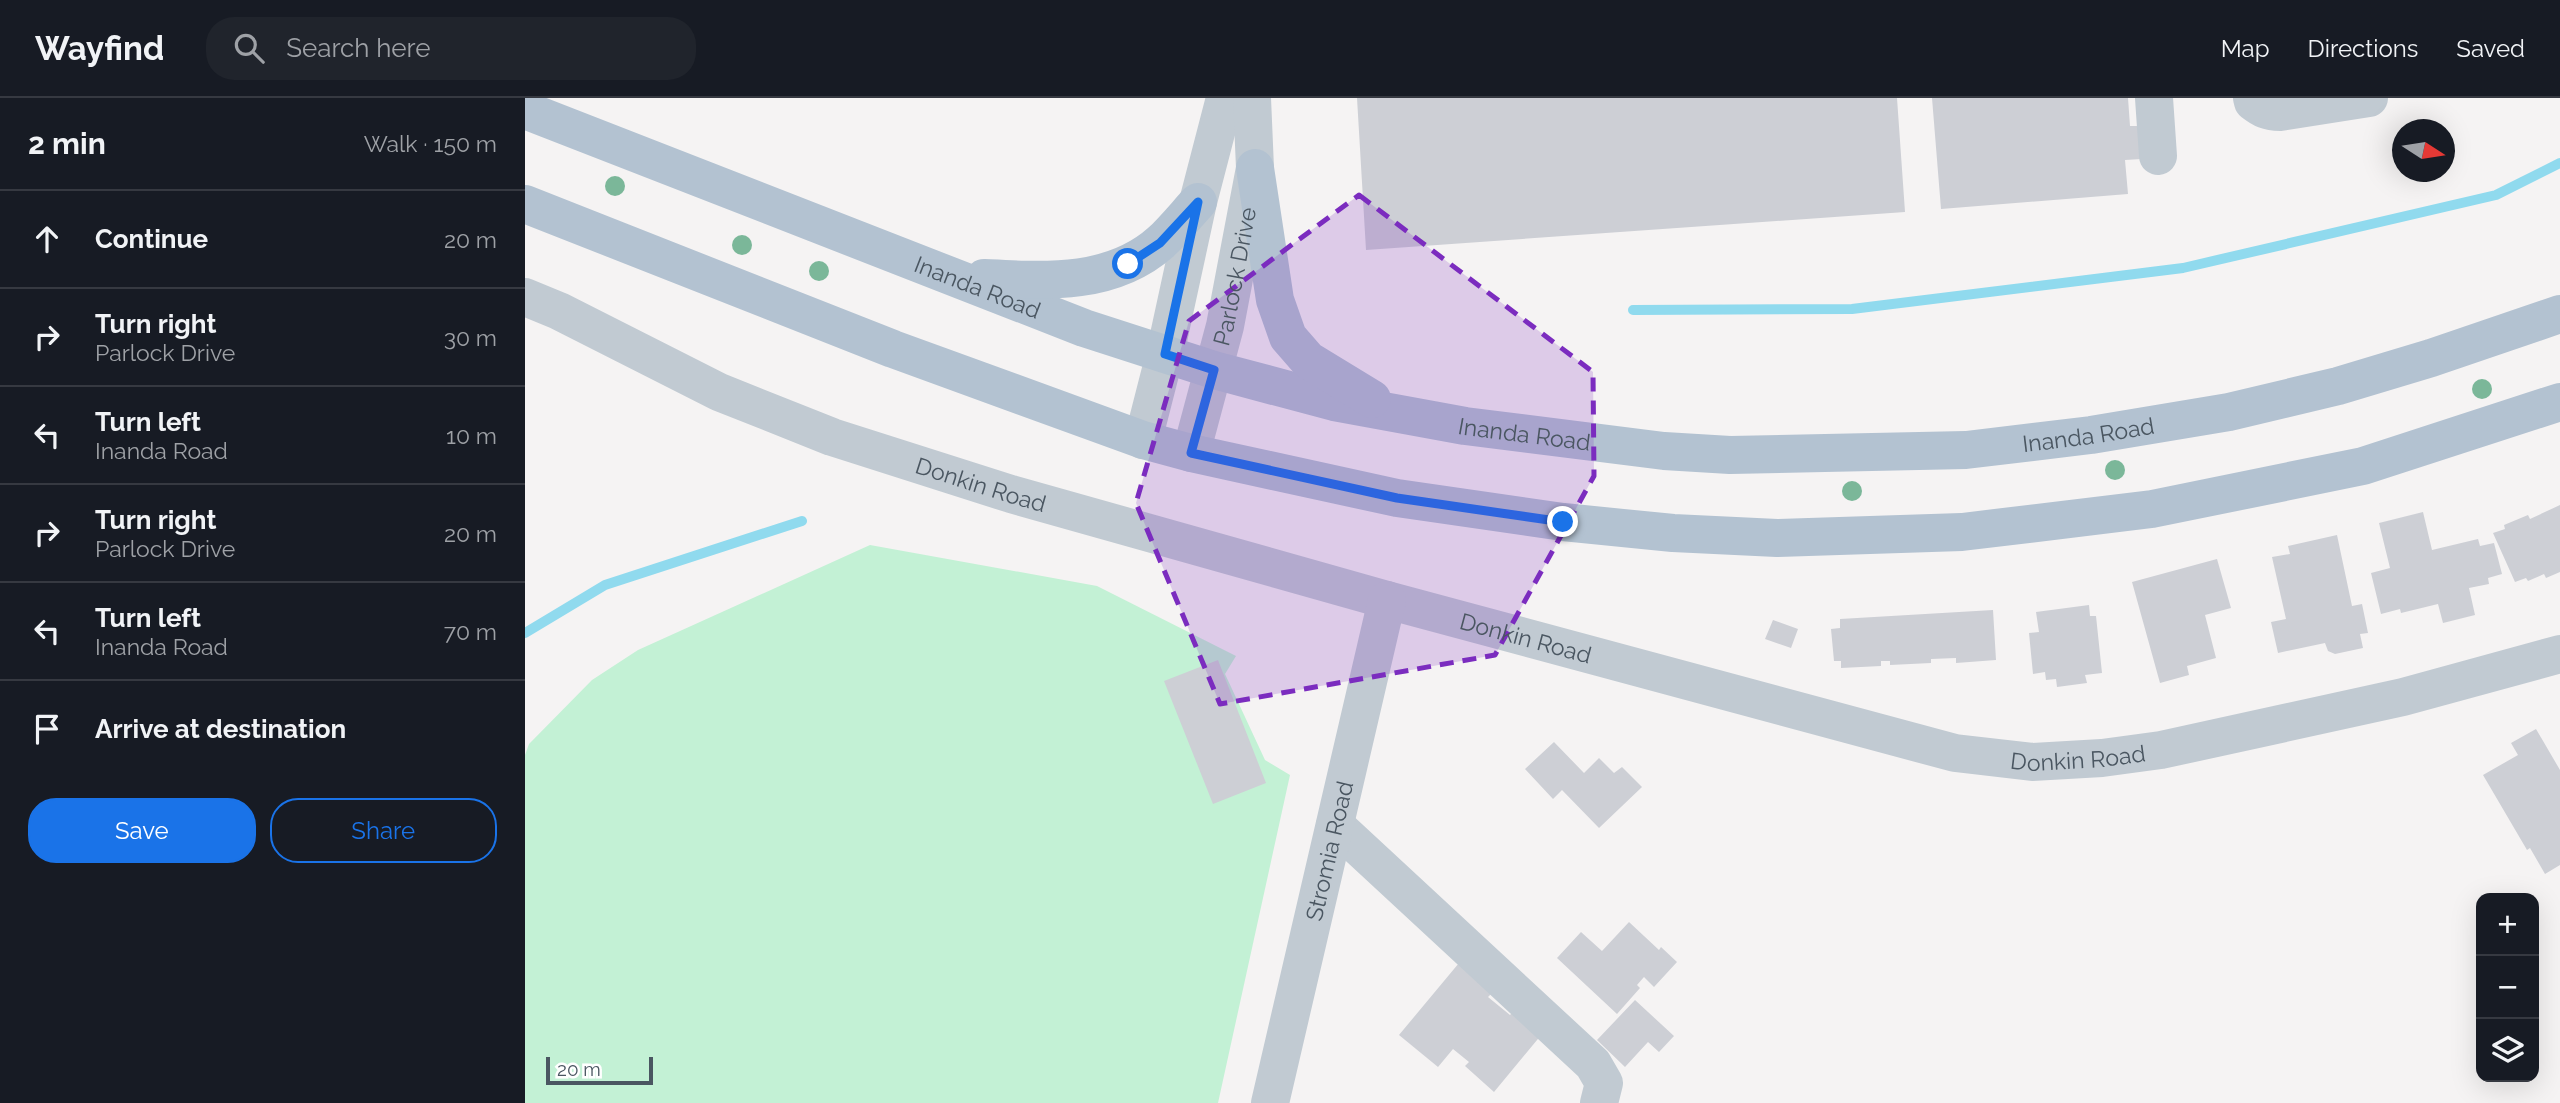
<!DOCTYPE html>
<meta charset="utf-8">
<style>
body{margin:0;font-family:Raleway,sans-serif;background:#20242c;color:#f1f3f6}
.controls{position:absolute;right:21px;bottom:21px;display:grid;overflow:hidden;border-radius:14px;box-shadow:0 7px 28px #0002}
.controls button{width:63px;height:63px;display:grid;place-items:center;padding:0;border:0;border-bottom:2px solid #363941;background:#171b24;color:#f1f3f6;font:35px sans-serif}
.compass{position:absolute;left:1867px;top:21px;width:63px;height:63px;border-radius:50%;background:#171b24;box-shadow:0 7px 28px #0002;rotate:102deg}
.scale{position:absolute;left:21px;bottom:18px;width:107px;box-sizing:border-box;padding-left:7px;border:4px solid #4a5661;border-top:0;font-size:19px;line-height:24px;white-space:nowrap;color:#4a5661;-webkit-text-stroke:5px #fff;paint-order:stroke}
.stop{position:absolute;width:21px;height:21px;margin:-16px;border:5px solid #1a73e8;border-radius:50%;background:#fff}
.stop.end{background:#1a73e8;border-color:#fff;box-shadow:0 2px 7px #0008}
.list{margin:0;padding:0;list-style:none}
h2{display:flex;justify-content:space-between;align-items:center;height:91px;margin:0;padding:0 28px;font-size:30px}
h2 small{font-size:23px;font-weight:400;color:#9ea1a6}
.list li{display:grid;grid-template-columns:46px 1fr auto;gap:21px;align-items:center;box-sizing:border-box;height:98px;padding:0 28px;border-top:2px solid #363941}
.list b{display:block;font-size:26px;white-space:nowrap}
.list p{margin:0;font-size:23px;white-space:nowrap;color:#9ea1a6}
.list em{font-size:23px;font-style:normal;color:#9ea1a6}
.actions{display:flex;gap:14px;padding:21px 28px}
.actions a{flex:1;padding:16px 0;border:2px solid #1a73e8;border-radius:28px;text-align:center;font-size:24px;color:#1a73e8}
.actions .main{background:#1a73e8;color:#fff}
.icon{flex:none;width:38px;height:38px;fill:none;stroke:currentColor;stroke-width:2;stroke-linecap:round;stroke-linejoin:round}
.map{position:relative;flex:none;width:2035px;height:1005px;overflow:hidden}
header{display:flex;align-items:center;gap:42px;box-sizing:border-box;height:98px;padding:0 35px;background:#171b24;border-bottom:2px solid #363941}
header strong{font-size:33px}
nav{display:flex;gap:38px;margin-inline-start:auto;font-size:24px}
.search{width:490px;height:63px;background:#20242c;display:flex;align-items:center;gap:18px;box-sizing:border-box;padding:0 24px;border-radius:28px;color:#9ea1a6;font-size:26px}
main{display:flex}
aside{flex:1;background:#171b24}
.map>svg:first-child{display:block}
.green{fill:#c3f1d5}
.lines{fill:none;stroke-linecap:round;stroke-linejoin:round}
.stream{stroke:#90daee;stroke-width:10}
.building{fill:#cdcfd5}
.minor{stroke:#c1cad2;stroke-width:38}
.major{stroke:#b3c2d1;stroke-width:38}
.tree{fill:#7bb799}
.route{stroke:#1a73e8;stroke-width:9}
.marked{fill:#7b2cbf;fill-opacity:0.2;stroke:#7b2cbf;stroke-width:5;stroke-dasharray:14 9;stroke-linejoin:round}
.labels{text-anchor:middle;dominant-baseline:central;stroke-width:5;stroke-linejoin:round;paint-order:stroke}
.street-label{font-size:23px;fill:#4a5661;stroke:#fff}
</style>
<header>
<strong>Wayfind</strong>
<div class="search"><svg class="icon" aria-label="search" viewBox="0 0 24 24"><circle cx="10" cy="10" r="6"/><path d="M15 15l6 6"/></svg>Search here</div>
<nav><a>Map</a><a>Directions</a><a>Saved</a></nav>
</header>
<main>
<aside>
<h2>2 min<small>Walk · 150 m</small></h2>
<ul class="list">
<li><svg class="icon" aria-label="ahead" viewBox="0 0 24 24"><path d="M12 20V5M6 11l6-6 6 6"/></svg><div><b>Continue</b></div><em>20 m</em></li>
<li><svg class="icon" aria-label="right" viewBox="0 0 24 24"><path d="M7 20v-9h11M14 6l5 5-5 5"/></svg><div><b>Turn right</b><p>Parlock Drive</p></div><em>30 m</em></li>
<li><svg class="icon" aria-label="left" viewBox="0 0 24 24"><path d="M17 20v-9H6M10 6l-5 5 5 5"/></svg><div><b>Turn left</b><p>Inanda Road</p></div><em>10 m</em></li>
<li><svg class="icon" aria-label="right" viewBox="0 0 24 24"><path d="M7 20v-9h11M14 6l5 5-5 5"/></svg><div><b>Turn right</b><p>Parlock Drive</p></div><em>20 m</em></li>
<li><svg class="icon" aria-label="left" viewBox="0 0 24 24"><path d="M17 20v-9H6M10 6l-5 5 5 5"/></svg><div><b>Turn left</b><p>Inanda Road</p></div><em>70 m</em></li>
<li><svg class="icon" aria-label="arrive" viewBox="0 0 24 24"><path d="M6 21V4h12l-3 4 3 4H6"/></svg><div><b>Arrive at destination</b></div></li>
</ul>
<div class="actions"><a class="main">Save</a><a>Share</a></div>
</aside>
<div class="map">
<svg width="2035" height="1005" viewBox="0 0 2035 1005">
<rect width="100%" height="100%" fill="#f5f3f3"/>
<path class="green" d="M345,447L572,488L711,558L700,576L740,662L765,677L693,1005H0V657L4,646L67,582L113,552Z"/>
<g class="lines">
<path class="stream" d="M1108,212L1327,211L1658,170L1971,97L2035,65
M0,535L80,487L277,423"/>
</g>
<path class="building" d="M832,0H1372L1380,114L841,152Z
M1407,0H1603L1605,28H1614L1617,61L1600,62L1603,96L1416,111Z
M2035,407V474L2021,480L2019,476L2003,483L2001,480L1990,484L1968,435L1980,431L1979,427L2003,417L2005,421Z
M1898,414L1907,452L1953,441L1955,448L1969,445L1977,476L1963,480L1964,486L1944,490L1950,517L1918,525L1913,506L1876,515L1875,511L1856,516L1846,475L1865,470L1854,425Z
M1812,437L1827,508L1837,506L1843,535L1835,536L1838,550L1810,556L1803,553L1800,545L1753,555L1746,524L1761,521L1747,459L1765,456L1763,448Z
M1692,461L1706,510L1680,517L1691,560L1662,568L1664,577L1635,585L1607,484Z
M1564,507L1565,518H1571L1577,575L1560,577L1562,585L1532,589L1531,581L1521,582L1520,574L1508,576L1504,535L1514,534L1511,514Z
M1468,512L1471,562L1431,565V560L1406,561V565L1365,567V563H1356V568L1316,570V563H1309L1306,531L1315,530V521Z
M1248,522L1273,531L1266,550L1240,541Z
M693,562L741,685L688,706L639,583Z
M2011,631L2035,672V767L2020,776L2005,750L2002,752L1958,677L1993,657L1986,645Z
M1029,644L1059,675L1074,660L1089,675L1097,669L1117,689L1074,730L1037,692L1028,701L1000,671Z
M1104,824L1134,852L1136,849L1152,864L1129,889L1119,879L1112,887L1115,890L1092,916L1032,860L1056,834L1077,853Z
M934,865L968,894L963,899L985,917L989,913L1017,936L969,994L940,968L944,964L928,951L913,969L874,937Z
M1110,902L1149,938L1134,954L1123,944L1100,969L1072,942Z"/>
<g class="lines">
<g class="minor">
<path d="M1629,0L1633,58"/>
<path d="M1727,0L1728,4C1737,11 1743,14 1755,14L1844,0"/>
<path id="s1" d="M0,199L34,213L194,294L307,339L486,396L862,502L1430,655L1507,664L1577,660L1636,652L1878,599L2035,556"/>
<path d="M618,342L640,256L673,104L700,0"/>
<path id="s2" d="M666,355L700,228L730,70L727,0"/>
<path d="M810,727L1068,966L1079,985L1074,1005"/>
<path id="s3" d="M745,1005L862,502"/>
</g>
<g class="major">
<path id="s4" d="M0,12L559,230L689,272L809,304L940,328L1139,353L1205,357L1441,352L1566,337L1704,314L1813,288L1906,260L2035,216"/>
<path d="M730,70L750,202L763,239L783,262L847,301"/>
<path d="M0,106L368,251L618,342L666,355L872,400L1038,424L1148,435L1252,440L1437,434L1627,411L1838,368L2035,304"/>
<path d="M459,180C519,183 587,188 636,144C649,132 661,117 673,104"/>
</g>
</g>
<g class="tree">
<circle cx="90" cy="88" r="10"/>
<circle cx="217" cy="147" r="10"/>
<circle cx="294" cy="173" r="10"/>
<circle cx="1957" cy="291" r="10"/>
<circle cx="1590" cy="372" r="10"/>
<circle cx="1327" cy="393" r="10"/>
</g>
<g class="lines">
<path class="route" d="M603,166L635,145L673,104L640,256L689,272L666,355L872,400L1038,424"/>
</g>
<path class="marked" d="M834,97L1068,274L1069,378L970,557L695,606L611,405L664,223Z"/>
<g class="labels">
<g class="street-label">
<text stroke="none"><textPath href="#s2" startOffset="182">Parlock Drive</textPath></text>
<text stroke="none"><textPath href="#s4" startOffset="486">Inanda Road</textPath></text>
<text stroke="none"><textPath href="#s4" startOffset="1054">Inanda Road</textPath></text>
<text stroke="none"><textPath href="#s4" startOffset="1620">Inanda Road</textPath></text>
<text stroke="none"><textPath href="#s1" startOffset="494">Donkin Road</textPath></text>
<text stroke="none"><textPath href="#s1" startOffset="1060">Donkin Road</textPath></text>
<text stroke="none"><textPath href="#s1" startOffset="1628">Donkin Road</textPath></text>
<text stroke="none"><textPath href="#s3" startOffset="259">Stromia Road</textPath></text>
</g>
</g>
</svg>
<div class="controls">
<button>+</button>
<button>−</button>
<button><svg class="icon" aria-label="layers" viewBox="0 0 24 24"><path d="M12 4l9 5-9 5-9-5zM3 14l9 5 9-5"/></svg></button>
</div>
<svg class="compass" viewBox="-18 -18 36 36"><path d="M0-13l5 13h-10z" fill="#e53935"/><path d="M0 13l5-13h-10z" fill="#9ea1a6"/></svg>
<div class="scale">20 m</div>
<div class="stop" style="left:603px;top:166px"></div>
<div class="stop end" style="left:1038px;top:424px"></div>
</div>
</main>
